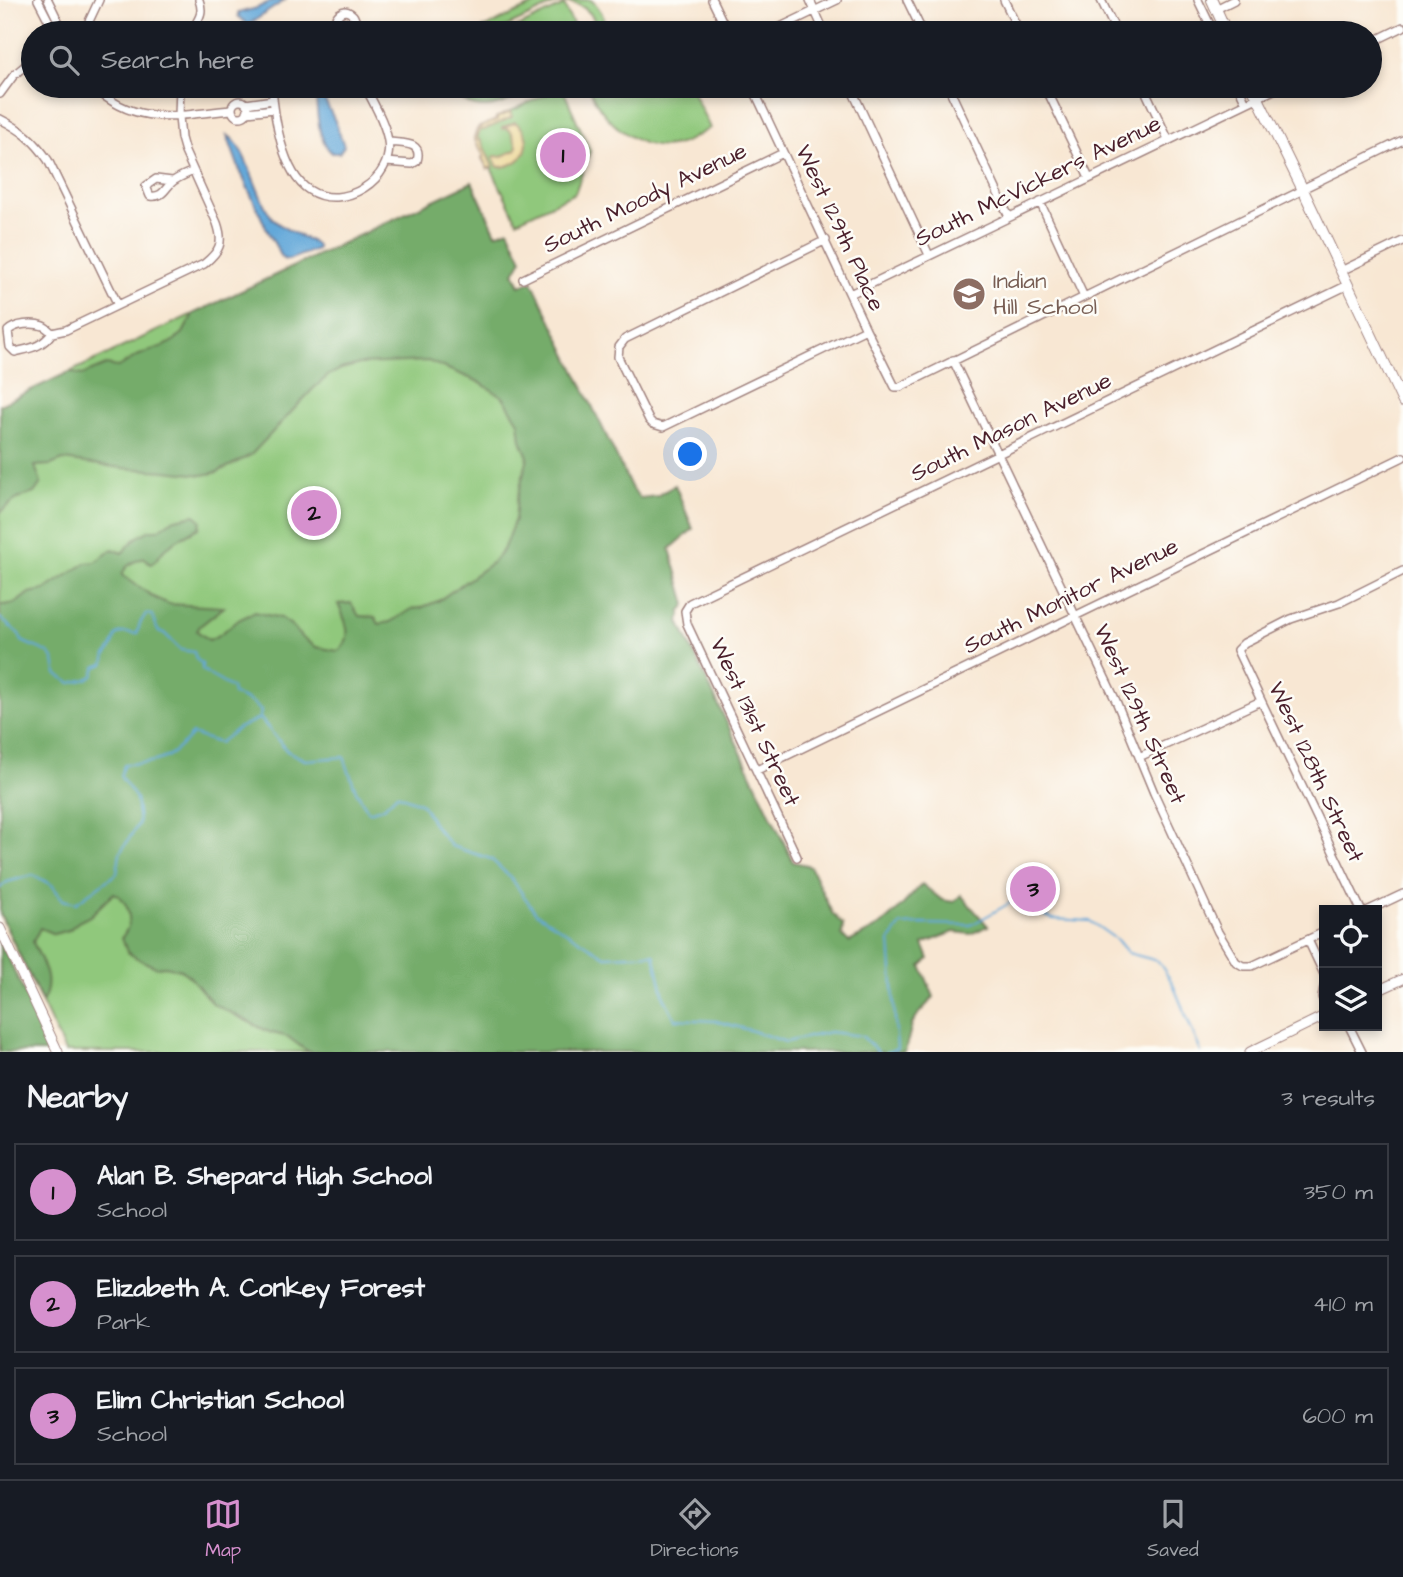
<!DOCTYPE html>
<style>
body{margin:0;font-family:"Architects Daughter",sans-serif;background:#20242c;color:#f1f3f6}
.controls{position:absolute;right:21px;bottom:21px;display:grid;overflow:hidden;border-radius:0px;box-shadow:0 4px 10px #0003}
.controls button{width:63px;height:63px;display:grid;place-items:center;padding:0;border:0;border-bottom:2px solid #363941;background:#171b24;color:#f1f3f6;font:35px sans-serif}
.you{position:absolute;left:691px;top:455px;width:24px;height:24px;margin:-18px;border:5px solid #fff;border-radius:50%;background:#1a73e8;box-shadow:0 0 0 10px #1a73e833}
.badge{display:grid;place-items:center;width:46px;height:46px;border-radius:50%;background:#d690ce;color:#111;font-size:23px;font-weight:700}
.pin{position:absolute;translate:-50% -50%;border:4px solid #fff;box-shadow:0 2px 7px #0006}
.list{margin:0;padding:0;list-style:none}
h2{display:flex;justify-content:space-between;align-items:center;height:91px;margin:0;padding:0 28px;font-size:30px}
h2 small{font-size:23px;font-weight:400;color:#9ea1a6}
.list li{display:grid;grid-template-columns:46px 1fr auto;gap:21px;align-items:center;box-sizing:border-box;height:98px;margin:0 14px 14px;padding:0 14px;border:2px solid #363941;border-radius:0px}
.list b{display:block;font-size:26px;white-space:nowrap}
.list p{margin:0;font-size:23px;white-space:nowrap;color:#9ea1a6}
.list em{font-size:23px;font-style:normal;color:#9ea1a6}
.icon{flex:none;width:38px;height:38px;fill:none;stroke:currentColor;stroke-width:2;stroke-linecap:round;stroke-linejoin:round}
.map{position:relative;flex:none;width:1403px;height:1052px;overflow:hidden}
.search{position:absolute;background:#171b24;box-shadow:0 4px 10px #0003;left:21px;right:21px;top:21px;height:77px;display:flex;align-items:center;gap:18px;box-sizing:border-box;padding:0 24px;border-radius:38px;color:#9ea1a6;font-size:26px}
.sheet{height:427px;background:#171b24}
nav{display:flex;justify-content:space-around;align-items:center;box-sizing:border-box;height:98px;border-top:2px solid #363941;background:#171b24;font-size:19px;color:#9ea1a6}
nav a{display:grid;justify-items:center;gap:4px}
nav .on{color:#d690ce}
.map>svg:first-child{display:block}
.green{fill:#90c87b;stroke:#6d7453;stroke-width:2}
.forest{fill:#74ac6b;stroke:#5f664b;stroke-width:2}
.sand{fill:#eeda9e;stroke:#9c7c64;stroke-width:2}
.water{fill:#64a8d9;stroke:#576482;stroke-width:2}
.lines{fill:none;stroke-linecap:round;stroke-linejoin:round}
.stream{stroke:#64a8d9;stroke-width:2}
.minor-casing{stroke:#a1837f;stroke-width:10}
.tertiary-casing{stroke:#a1837f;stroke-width:11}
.secondary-casing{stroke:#a1837f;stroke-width:12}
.minor{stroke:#fff;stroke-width:7}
.tertiary{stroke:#fff;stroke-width:9}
.secondary{stroke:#fff;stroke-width:10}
.labels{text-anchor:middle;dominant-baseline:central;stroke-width:5;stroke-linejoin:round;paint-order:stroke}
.street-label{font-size:23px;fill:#4a1f2b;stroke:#fdfcf7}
.education-label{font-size:23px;fill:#785e54;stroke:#fdfcf7;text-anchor:start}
</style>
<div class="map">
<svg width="1403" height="1052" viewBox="0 0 1403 1052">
<rect width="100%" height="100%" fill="#fdfcf7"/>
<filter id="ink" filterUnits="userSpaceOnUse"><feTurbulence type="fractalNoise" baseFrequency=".0143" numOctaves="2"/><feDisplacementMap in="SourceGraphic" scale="14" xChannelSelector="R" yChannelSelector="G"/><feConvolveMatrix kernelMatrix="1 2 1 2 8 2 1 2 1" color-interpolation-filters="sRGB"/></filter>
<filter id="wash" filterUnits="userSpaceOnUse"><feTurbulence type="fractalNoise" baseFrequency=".00686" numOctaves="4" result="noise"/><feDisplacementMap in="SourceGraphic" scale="28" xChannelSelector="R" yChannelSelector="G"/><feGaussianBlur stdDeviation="1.57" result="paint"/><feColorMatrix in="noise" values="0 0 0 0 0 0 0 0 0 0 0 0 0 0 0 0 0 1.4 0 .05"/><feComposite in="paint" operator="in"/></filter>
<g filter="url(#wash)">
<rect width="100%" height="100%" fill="#f8e7d3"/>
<path class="green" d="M544,0H591C602,9 606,19 606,33H597C596,11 579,0 557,3L493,33H473Z
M564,5L577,33H505Z
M451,86H461C482,109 494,94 517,87C524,85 533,86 540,86C510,100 474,125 451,86Z
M589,86H690L710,128C698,135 685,144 671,146C637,152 597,116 589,86Z
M562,87L590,151L575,193L517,221L491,168L488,169L482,158L484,156L474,138L478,128L497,120L496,118Z
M472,182L569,390L883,1052H65L0,914V405Z"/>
<path class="forest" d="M472,182L496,234L508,229L522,259L514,273L520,286L532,281L632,489L640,498L657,496L675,485L693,529L670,549L686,604L681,611L679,622L793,862L807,865L811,868L832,913L843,925L842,935L849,942L881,925L898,910L922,884L942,900L954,902L961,895L988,926L971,934L954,932L923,944L929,959L921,966L934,997L919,1013L912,1024L905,1052H310L304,1049L288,1037L269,1032L213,1004L190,977L181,970L166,966L156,967L144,962L127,952L122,937C124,935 128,928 128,926C132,913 125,898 114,893L90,916L78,922L69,930L54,934L40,928L33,942C42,963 55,980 42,1002L0,914V604L3,605L16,603L29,593L44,590L86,563L95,562L113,549L122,553L136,538L150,530H157L175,519L195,515L201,520L199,528C190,532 169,544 163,551C158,557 159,559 151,564L145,558C134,561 126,564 122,575L155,598L169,604L224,607L200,626L197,631L209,640L219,635L240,619L255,612L281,618L291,625L301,637L316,647L338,651C355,639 345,619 338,604L351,603L359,616L375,617L379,624L390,622L412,609L420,608L438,601L493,562L503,550L515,519L517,499L528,457L521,440L519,422L503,397L477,381L428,361L360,364L341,369L329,375L313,389L251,455L218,472L203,475L165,471L122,468L63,460L51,465L35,466L41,483L34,493C20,496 10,502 0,513V405L69,372L82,375L106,365L118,367L137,356L171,343L183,333L193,314Z
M0,940L52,1052H0Z"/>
<path class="sand" d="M510,112L512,117L484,130H480L477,138L481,141L493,167L488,169L482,158L484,156L474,138L478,128L497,120L496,118Z
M515,122C538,139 525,167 498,167L493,157L497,156L500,157L516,150L517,146L511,131L506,128L502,129V128Z"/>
<path class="water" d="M273,0H285L248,25L238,16V13L257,8Z
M319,93L322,95L335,121L344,146L339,153H332C318,140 318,118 316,100V94Z
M227,135C247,144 258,205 275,221C285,230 301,236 314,243L317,246V249L288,260L283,259L268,232L240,171Z"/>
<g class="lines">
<path class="stream" d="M0,618L19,634L22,641C42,652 55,647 56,674L71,683L87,679L93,676L96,667L104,664L106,655C121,639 107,629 137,634L140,623L146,614L152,615L158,631L164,633L181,650L194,652L196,659L202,664V669L211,676L232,688L233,694L253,703L261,711L260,716
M0,888L7,882L33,875L52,885L63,900L76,903L117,873L120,853L139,823L136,798L120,776L125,764C159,763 169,761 192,734L219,743L237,729L260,718L287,751L305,760L344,757L356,791L369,812L384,807L397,794L422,804L434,825L451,846L491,859L511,878L536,913L605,956L654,954L664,997L675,1019L716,1021L753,1031L786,1042L830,1032L862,1036L878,1052
M886,1052L897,1049L890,940L901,925L921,924L971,925L1024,895L1036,900L1043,915L1053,919L1090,921L1117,940L1128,953L1158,961L1172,982L1201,1052"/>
</g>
</g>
<g filter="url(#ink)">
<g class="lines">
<defs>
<path id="minor" d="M38,0L55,33
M48,0L64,33
M712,0L728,33
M810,0L825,33
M907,0L923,33
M1004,0L1020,33
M1101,0L1117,33
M1198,0L1214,33
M1216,9L1234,0
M82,33L84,32L99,0
M192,33C196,19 205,16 199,0
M328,33C331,27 335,17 340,13C347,8 356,15 355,23C355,27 352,30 350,33
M768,33L837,0
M1370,43L1403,27
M92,86C138,128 176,115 231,110
M272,86C274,116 282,173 309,190C343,212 395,179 388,141C385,122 373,103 365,86
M752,86L866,329L895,387H900L1303,190
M850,86L929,255
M948,86L1009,217
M1045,86L1089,178
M1143,86L1168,139
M1238,86L1246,103
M0,94L14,75L33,59
M232 109a8 8 0 1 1 16 0a8 8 0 1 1-16 0Z
M246,104L273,100
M247,112L274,109
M0,119C22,130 34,140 48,160L118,305
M386,162L412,164L417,161C423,141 403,144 389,142
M172,181L156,179L146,186L150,196C165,198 165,186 175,180C181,176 187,174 193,171
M1302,189L1403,140
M1040,202L1084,297
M826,240L625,339L619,347L618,357L649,420L653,424L663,427L866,329
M1341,271L1403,241
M523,279L783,153
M850,294L1282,86
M52,333C42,347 31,348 15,352L10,347L8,331C15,324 33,322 43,326C46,327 49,330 52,333L66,330L204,264C220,251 224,243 217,223L185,152L181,138L179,116L180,86
M953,360L1116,701L1154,793L1218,932L1236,962L1243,966H1252L1324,932
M1139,757L1261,701
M757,770L1403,457
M797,857L687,624L685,611L690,603L1348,285
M1361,910L1237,650L1244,643L1291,619L1339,603L1403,571
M1369,910L1403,894
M1308,940L1324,974
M1324,987L1322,997L1324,1003
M1349,1026L1362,1052"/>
<path id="tertiary" d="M0,928L58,1052
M1377,991L1403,979
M1250,1052L1324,1016"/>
<path id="secondary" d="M1212,0L1227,33
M1252,86L1303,190L1403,402"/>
</defs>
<use href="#minor" class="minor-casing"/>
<use href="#tertiary" class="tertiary-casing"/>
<use href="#secondary" class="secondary-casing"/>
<use href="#minor" class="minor"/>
<use href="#tertiary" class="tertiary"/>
<use href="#secondary" class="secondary"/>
</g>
</g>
<defs>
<symbol id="school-disc" viewBox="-11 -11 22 22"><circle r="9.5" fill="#8d6e63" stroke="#fdfcf7"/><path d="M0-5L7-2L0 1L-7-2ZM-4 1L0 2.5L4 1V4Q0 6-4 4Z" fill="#fff"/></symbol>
</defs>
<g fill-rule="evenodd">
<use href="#school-disc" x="950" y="275" width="38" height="38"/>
</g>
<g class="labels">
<g class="street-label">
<text transform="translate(1038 181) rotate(-26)">South McVickers Avenue</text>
<text transform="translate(645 198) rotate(-26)">South Moody Avenue</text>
<text transform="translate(840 228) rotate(65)">West 129th Place</text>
<text transform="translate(1011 427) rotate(-26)">South Mason Avenue</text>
<text transform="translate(1071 596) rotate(-26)">South Monitor Avenue</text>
<text transform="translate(1140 714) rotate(66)">West 129th Street</text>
<text transform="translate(755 722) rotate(65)">West 131st Street</text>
<text transform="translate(1316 772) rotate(65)">West 128th Street</text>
</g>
<g class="education-label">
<text x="993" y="281">Indian<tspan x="993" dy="26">Hill School</tspan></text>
</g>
</g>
</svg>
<div class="controls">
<button><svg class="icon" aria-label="locate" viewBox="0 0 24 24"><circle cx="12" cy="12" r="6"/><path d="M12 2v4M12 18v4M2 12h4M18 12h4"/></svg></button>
<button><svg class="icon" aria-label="layers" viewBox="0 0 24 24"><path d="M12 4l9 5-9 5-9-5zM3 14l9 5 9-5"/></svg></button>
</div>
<div class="you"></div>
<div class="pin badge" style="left:563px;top:155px">1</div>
<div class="pin badge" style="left:314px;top:513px">2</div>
<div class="pin badge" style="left:1033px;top:889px">3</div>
<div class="search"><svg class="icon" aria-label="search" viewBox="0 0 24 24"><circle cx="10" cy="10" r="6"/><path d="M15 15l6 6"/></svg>Search here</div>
</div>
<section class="sheet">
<h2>Nearby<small>3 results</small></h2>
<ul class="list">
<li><span class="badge">1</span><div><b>Alan B. Shepard High School</b><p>School</p></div><em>350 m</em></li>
<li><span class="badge">2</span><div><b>Elizabeth A. Conkey Forest</b><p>Park</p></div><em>410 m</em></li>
<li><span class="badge">3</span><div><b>Elim Christian School</b><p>School</p></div><em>600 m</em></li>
</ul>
</section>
<nav>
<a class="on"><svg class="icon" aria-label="map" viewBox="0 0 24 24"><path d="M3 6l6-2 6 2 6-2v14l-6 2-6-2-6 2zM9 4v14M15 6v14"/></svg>Map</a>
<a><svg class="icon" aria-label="directions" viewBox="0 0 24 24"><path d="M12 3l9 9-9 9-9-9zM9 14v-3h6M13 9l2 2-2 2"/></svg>Directions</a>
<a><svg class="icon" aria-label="saved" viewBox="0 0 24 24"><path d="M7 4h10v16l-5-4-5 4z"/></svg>Saved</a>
</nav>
